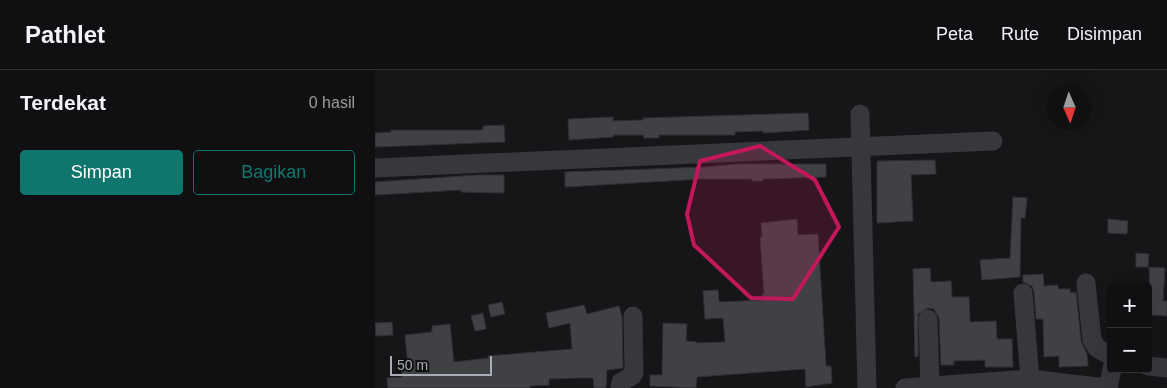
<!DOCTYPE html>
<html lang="id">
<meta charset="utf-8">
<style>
body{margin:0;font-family:Arial,sans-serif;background:#19191b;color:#f1f3f6}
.controls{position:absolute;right:15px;bottom:15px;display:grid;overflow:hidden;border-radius:5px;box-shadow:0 5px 20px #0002}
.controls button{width:45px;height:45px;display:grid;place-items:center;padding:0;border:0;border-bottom:1px solid #303032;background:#101012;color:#f1f3f6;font:25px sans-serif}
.compass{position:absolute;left:672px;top:15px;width:45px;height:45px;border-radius:50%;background:#101012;box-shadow:0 5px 20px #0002;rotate:177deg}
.scale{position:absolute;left:15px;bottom:12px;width:102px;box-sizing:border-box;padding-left:5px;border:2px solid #a8adb8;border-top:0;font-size:14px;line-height:18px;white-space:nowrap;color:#a8adb8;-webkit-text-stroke:4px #111113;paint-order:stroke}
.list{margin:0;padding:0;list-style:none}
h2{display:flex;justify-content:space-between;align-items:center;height:65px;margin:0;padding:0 20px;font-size:21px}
h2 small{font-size:16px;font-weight:400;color:#9c9d9f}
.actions{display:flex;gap:10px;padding:15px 20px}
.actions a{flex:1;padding:11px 0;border:1px solid #0f766e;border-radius:5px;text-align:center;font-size:18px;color:#0f766e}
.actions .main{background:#0f766e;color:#fff}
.map{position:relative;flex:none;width:792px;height:318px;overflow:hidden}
header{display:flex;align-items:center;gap:30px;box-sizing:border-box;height:70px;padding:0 25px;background:#101012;border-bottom:1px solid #303032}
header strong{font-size:24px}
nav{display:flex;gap:28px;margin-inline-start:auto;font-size:18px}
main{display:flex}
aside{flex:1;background:#101012}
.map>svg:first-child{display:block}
.building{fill:#404145;stroke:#303034}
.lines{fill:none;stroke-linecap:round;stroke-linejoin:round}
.minor{stroke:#37383d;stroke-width:19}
.marked{fill:#c2185b;fill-opacity:0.2;stroke:#c2185b;stroke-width:4;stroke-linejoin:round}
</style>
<header>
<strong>Pathlet</strong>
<nav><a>Peta</a><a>Rute</a><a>Disimpan</a></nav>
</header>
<main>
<aside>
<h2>Terdekat<small>0 hasil</small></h2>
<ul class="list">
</ul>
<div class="actions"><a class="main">Simpan</a><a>Bagikan</a></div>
</aside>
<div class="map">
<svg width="792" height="318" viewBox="0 0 792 318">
<rect width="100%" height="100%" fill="#161618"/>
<path class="building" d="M433,43L434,60L388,63V61L360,62V65H284V68H269L268,65H238V67L194,70L193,49L238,47V51L268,50V48Z
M129,55L130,72L0,77V63L16,62V60H108V56Z
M560,90L561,104L536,105L538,151L502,153V91Z
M364,94H451V107L388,109V111H377V109H327L190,117V102L330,97Z
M102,105H129V123L86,122V120L0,125V112Z
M638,127L652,128L650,148H646L645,207L607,210L605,190L635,188Z
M422,149L423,165L443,164L451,296H456L457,313L431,317L430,299L322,307L321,318L275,316V305H287L288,253L312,254L311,271L322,272L321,273L350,272L348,248L330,249L328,221L343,220L344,231L347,232L387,230V224H389L385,167H387L386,153Z
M733,149L753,151L752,164L733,163Z
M761,183L774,184L773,197H761Z
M774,197L790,198L788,231H792V246L776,245Z
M555,198L556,212L576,211L577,227H594L595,252L621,251L622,269H637L638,297H610V290L579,291V295H566L564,248L559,239L553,238L543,244V286L540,287L538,199Z
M668,204L669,216L683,215V219H695V223L701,222L706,271L712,284L713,296L684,297V286L669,287L668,249H661L659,222L657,216L648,212V205Z
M127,232L130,244L116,247L113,235Z
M209,235L212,244L244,236L247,247L248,298L232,300L231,318H219L218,308H205L174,309V315L155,316V318H13L12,308L27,307L26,298L33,297L30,265L57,262V256L75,254L79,292L113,288V286L197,279L195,253L174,258L171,243Z
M108,243L111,259L100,261L96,246Z
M17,252L18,265L1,266L0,253Z"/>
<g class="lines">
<path class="minor" d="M485,44L492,318
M0,98L618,71
M711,213L717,270L722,278L736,286
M648,223L655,309
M553,249L555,316
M773,296L792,298
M245,318L246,312L257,306L259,303L258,246
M530,318L655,309L731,318
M733,318L737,299"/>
</g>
<path class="marked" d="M385,76L440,110L464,157L418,229L376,228L319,175L312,144L325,91Z"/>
</svg>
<div class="controls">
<button>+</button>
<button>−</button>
</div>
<svg class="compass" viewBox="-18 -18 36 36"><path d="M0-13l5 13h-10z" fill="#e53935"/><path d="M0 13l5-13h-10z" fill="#9c9d9f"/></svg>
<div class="scale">50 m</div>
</div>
</main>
